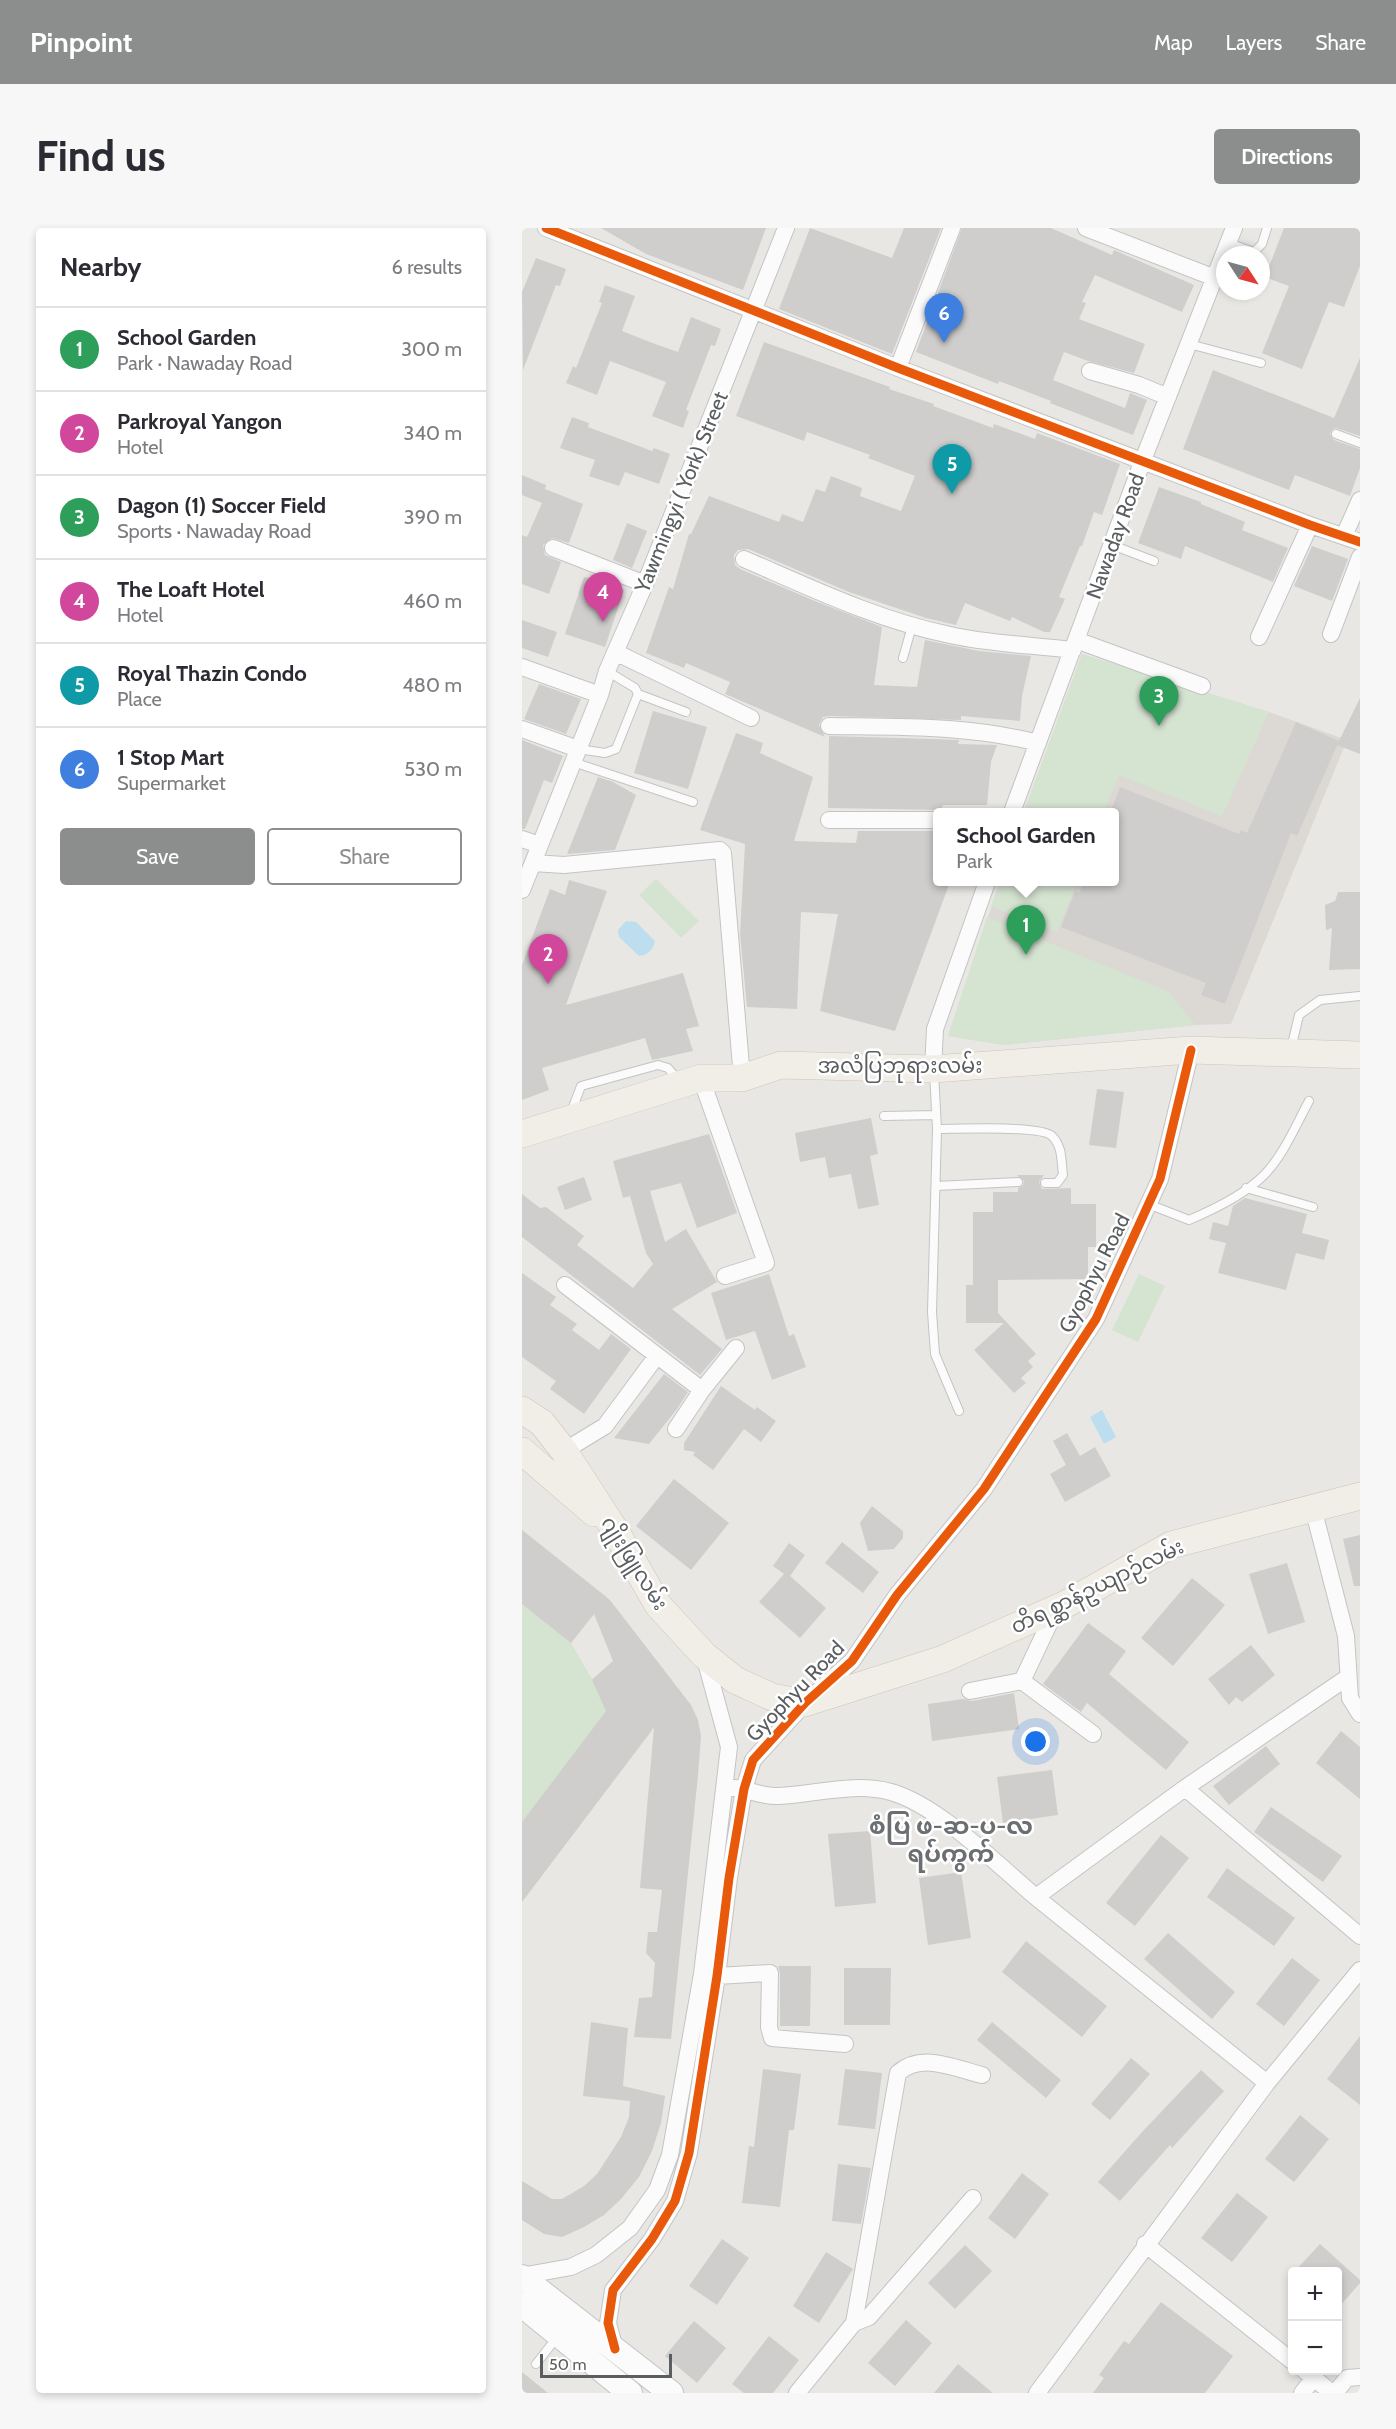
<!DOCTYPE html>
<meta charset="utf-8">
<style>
body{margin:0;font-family:Cabin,"Noto Sans Myanmar",sans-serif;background:#f7f7f7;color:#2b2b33}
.controls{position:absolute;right:18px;bottom:18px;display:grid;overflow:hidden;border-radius:6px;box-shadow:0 3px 9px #0003}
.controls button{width:54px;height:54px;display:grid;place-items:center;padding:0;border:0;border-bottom:2px solid #e1e1e2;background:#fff;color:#2b2b33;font:30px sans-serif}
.compass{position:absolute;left:694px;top:18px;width:54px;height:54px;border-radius:50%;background:#fff;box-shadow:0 3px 9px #0003;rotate:126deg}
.scale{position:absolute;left:18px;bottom:15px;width:132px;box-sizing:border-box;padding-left:6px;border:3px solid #5a5e60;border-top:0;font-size:16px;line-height:21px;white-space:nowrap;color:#5a5e60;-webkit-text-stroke:4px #fff;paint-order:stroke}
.you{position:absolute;left:514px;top:1514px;width:21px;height:21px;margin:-15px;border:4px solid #fff;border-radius:50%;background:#1a73e8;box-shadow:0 0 0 9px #1a73e833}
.badge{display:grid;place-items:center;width:39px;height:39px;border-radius:50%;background:#8c8e8e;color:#fff;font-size:20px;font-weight:700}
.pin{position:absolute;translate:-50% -50px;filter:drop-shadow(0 2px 3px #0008)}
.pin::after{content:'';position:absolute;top:32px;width:21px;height:18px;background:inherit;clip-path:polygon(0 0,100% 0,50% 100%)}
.popup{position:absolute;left:411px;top:580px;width:186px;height:78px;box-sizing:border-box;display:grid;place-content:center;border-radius:6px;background:#fff;filter:drop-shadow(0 2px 4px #0005);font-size:20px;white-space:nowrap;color:#7c7c81}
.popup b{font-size:22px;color:#2b2b33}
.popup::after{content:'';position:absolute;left:50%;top:100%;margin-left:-12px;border:12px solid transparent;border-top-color:#fff}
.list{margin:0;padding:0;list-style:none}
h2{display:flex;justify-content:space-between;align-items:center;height:78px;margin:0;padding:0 24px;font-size:26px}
h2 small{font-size:20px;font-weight:400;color:#7c7c81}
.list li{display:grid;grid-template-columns:39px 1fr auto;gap:18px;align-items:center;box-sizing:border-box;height:84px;padding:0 24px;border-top:2px solid #e1e1e2}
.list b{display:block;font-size:22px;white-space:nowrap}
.list p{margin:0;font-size:20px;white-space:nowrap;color:#7c7c81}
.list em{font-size:20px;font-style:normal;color:#7c7c81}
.actions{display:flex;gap:12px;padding:18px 24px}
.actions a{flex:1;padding:14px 0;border:2px solid #8c8e8e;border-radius:6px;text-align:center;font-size:21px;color:#8c8e8e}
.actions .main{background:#8c8e8e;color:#fff}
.map{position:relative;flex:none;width:838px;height:2165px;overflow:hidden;border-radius:6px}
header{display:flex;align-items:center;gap:36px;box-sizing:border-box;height:84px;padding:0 30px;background:#8c8e8e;color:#fff}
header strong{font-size:28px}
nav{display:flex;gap:33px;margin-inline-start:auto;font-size:21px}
.intro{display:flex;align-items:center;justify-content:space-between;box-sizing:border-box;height:144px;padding:0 36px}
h1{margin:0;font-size:42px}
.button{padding:15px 27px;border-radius:6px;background:#8c8e8e;color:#fff;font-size:21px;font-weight:700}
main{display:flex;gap:36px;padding:0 36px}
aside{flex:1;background:#fff;border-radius:6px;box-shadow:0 3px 9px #0003}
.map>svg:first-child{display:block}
.education{fill:#dcd9d4}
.park{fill:#d5e3d1}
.water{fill:#bcdeee}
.building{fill:#cfcecc}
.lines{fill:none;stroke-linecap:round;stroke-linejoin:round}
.lane-casing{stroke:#c3c4c3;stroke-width:10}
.street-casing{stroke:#c3c4c3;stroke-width:18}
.secondary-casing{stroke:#c3c4c3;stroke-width:26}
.primary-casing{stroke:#cec4b5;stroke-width:28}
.lane{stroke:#fcfbfb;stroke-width:8}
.street{stroke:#fcfbfb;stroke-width:16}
.secondary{stroke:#fcfbfb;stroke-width:24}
.primary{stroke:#f1eee7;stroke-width:27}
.cycleway-casing{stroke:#fff;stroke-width:13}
.cycleway{stroke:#e8590c;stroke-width:9}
.labels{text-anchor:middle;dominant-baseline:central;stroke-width:5;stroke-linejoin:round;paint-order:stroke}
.street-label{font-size:21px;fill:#5a5e60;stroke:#fff}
.quarter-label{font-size:24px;font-weight:bold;fill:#6b6f72;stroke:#fff}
</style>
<header>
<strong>Pinpoint</strong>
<nav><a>Map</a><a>Layers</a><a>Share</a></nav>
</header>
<div class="intro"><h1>Find us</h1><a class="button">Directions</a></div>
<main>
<aside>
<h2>Nearby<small>6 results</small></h2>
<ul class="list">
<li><span class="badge" style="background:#2e9e5b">1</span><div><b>School Garden</b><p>Park · Nawaday Road</p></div><em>300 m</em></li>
<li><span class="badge" style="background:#d1479c">2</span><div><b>Parkroyal Yangon</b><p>Hotel</p></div><em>340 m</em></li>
<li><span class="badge" style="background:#2e9e5b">3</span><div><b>Dagon (1) Soccer Field</b><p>Sports · Nawaday Road</p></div><em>390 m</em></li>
<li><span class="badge" style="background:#d1479c">4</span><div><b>The Loaft Hotel</b><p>Hotel</p></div><em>460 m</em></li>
<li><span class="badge" style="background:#0f9aa8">5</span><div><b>Royal Thazin Condo</b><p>Place</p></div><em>480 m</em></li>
<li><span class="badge" style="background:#3f7fe0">6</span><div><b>1 Stop Mart</b><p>Supermarket</p></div><em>530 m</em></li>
</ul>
<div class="actions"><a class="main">Save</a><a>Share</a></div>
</aside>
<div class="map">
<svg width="838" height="2165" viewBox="0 0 838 2165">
<rect width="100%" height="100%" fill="#e9e7e4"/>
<path class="education" d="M560,426L747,484L825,512L709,796L673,797L482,817L426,808L478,654H592V584H502Z"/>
<path class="park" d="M560,426L747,484L700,588L597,547L582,584H502Z
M134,651L177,693L159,710L117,667Z
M478,654H555L535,704L469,678Z
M465,689L647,764L673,797L482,817L426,808Z
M617,1046L643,1058L616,1114L590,1102Z
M0,1302L85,1369L49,1415L70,1451L89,1435L130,1503L0,1674Z"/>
<path class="water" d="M104,693L114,694L133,713C131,722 126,727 117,728L97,709L96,702Z
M580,1182L594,1209L582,1216L568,1189Z"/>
<path class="building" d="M79,0H244L221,62L124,26Z
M288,0L370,30L382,0H419L370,126L257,81Z
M440,0H529L590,27L592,22L672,57L660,84L573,47L560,74L564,75L557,91L623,116L612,145L566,133L542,124L531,152L603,180L608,165L625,172L611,207L528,175L529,173L477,153L476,156L394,124Z
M762,0H838V38L822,79L807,74L780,141L740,125L767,58L743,49Z
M14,30L44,41L38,58L34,57L1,142L0,64Z
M83,57L113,68L100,103L133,116L156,124L169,89L199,101L193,118L189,117L164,182L167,183L161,200L130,188L144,154L88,133L75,167L44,155L51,138L54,140L80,75L77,74Z
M242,114L368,159L367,161L412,176L411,178L471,200L472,196L513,211L515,205L598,236L580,287L572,284L560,318H558L537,369L543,371L528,404H522L490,389L488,393L443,375L434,397L404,390L327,364L226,321L216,322L212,327L213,337L218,341L293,373L360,399L352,457L395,459L403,412L457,423L509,428L500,468L498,493L439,488V492L307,488L301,489L297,497L303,509L203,466L208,454L164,435L162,440L124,425L147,359L151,361L167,306H169L187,268L257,294L260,286L281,294L294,261L303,264L309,248L340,260L338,268L379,283L393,248L346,230L348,227L285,204L282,213L214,188Z
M838,130V208L814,200L810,202L808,206L812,212L838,221V240L828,268L773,247L767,262L661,221L691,142L812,190Z
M50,189L67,195L66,199L130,223L132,220L148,226L137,256L103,244L97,258L67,248L73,232L38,220Z
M0,247L24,257L23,261L61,276L47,315L30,310L21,317L23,327L39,334L27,366L0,356V307L5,309L20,275L0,267Z
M637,259L679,274V276L723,294L720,302L766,320L751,354L663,318L659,331L616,315Z
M105,295L125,303L110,340L91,332Z
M790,318L826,331L810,373L772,358Z
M62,349L102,362L83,419L43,406Z
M0,392L35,404L26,429L0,420Z
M17,456L59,471L44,506L2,491Z
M838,470V526L815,517Z
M131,483L185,499L166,561L112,545Z
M774,494L817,513L775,608L769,605L703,776L679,767L684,755L539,699L553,663L557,665L562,654H592V585H588L598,559L717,606L719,602L725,605Z
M214,505L241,515L238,525L291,549L272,613L334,615L336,603H416V654H428L373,803L298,783L316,686L279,684L275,781L225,779L218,706L223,616L178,602Z
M307,508L411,511L437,512L436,516L475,517L469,534L465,577H421L419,582L306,580Z
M0,512L41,528L30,555L22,552L3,601H0Z
M76,549L91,554L114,567L93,622L45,626Z
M47,652L85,663L44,777L161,745L177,798L164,801L171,823L130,832L123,810L20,840L27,862L0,872V737L28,661L43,667Z
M816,664H838V741L807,742L810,700L804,702L803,677L813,673Z
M575,861L602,864L594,920L567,917Z
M349,890L356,926L348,928L357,977L336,981L329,946L307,950L303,929L278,934L273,905Z
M187,906L215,985L175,1000L159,955L128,963L143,1014L164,1001L195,1054L150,1081L200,1121L178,1147L0,1009V966L18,980L24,979L62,1008L55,1017L111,1060L131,1036L124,1025L108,968L101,970L91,933Z
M495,947H522L517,954L520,961L549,960V976H574V1019H566V1051L476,1052V1085L514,1126L506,1133L511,1139L499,1150L504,1155L492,1165L452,1122L482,1095H444V1057H451V984H471V964H496V960L501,957L502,953Z
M62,949L70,972L43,982L35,959Z
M723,970L785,986L780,1005L807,1012L802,1032L774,1025L764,1062L696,1045L704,1015L687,1011L691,994L706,998L711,978Z
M0,1045L34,1069L28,1077L55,1096L50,1102L77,1122L89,1106L109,1121L62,1186L28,1161L34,1153L0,1129Z
M247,1046L267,1108L272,1106L284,1139L250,1152L233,1103L204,1112L189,1065Z
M142,1146L166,1164L155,1181L127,1216L92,1210Z
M199,1158L233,1182L235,1179L254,1193L239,1214L222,1201L191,1242L171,1227L173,1224L162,1222V1215Z
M545,1205L558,1228L573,1219L589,1248L543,1274L528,1246L544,1237L531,1213Z
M152,1251L207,1295L169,1342L114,1298Z
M350,1278L381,1303V1310L372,1321L346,1323L338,1295Z
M0,1302L88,1372L169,1477L176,1492L179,1508L176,1547L149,1811L112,1809L117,1770L130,1769L133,1735L124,1725L126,1704H135L140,1662L118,1660L132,1499L0,1674V1594L84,1483L70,1452L91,1433L72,1386L49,1415L0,1376Z
M838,1307V1358H832L821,1311Z
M320,1314L357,1344L341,1365L303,1335Z
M267,1315L283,1327L268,1348L304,1380L278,1410L237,1374L262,1346L251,1338Z
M765,1335L783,1394L746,1406L727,1346Z
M670,1350L703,1377L651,1438L619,1410Z
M566,1395L604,1423L587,1446L667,1514L644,1542L565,1475L559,1484L521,1456Z
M729,1417L753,1447L720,1474L714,1469L707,1477L686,1451Z
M492,1465L497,1501L410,1513L406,1476L441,1471L450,1473Z
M819,1503L838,1519V1571L794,1535Z
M744,1518L758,1536L707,1577L691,1558Z
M530,1542L536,1587L481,1595L475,1549Z
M749,1579L820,1628L801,1654L732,1604Z
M348,1603L354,1675L313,1679L306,1606Z
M639,1607L667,1630L613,1698L584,1675Z
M705,1640L773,1690L752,1718L685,1669Z
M439,1644L449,1710L406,1717L397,1650Z
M646,1705L713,1764L690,1791L622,1731Z
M504,1713L585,1778L560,1809L480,1744Z
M770,1730L798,1752L762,1798L734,1776Z
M256,1738H289L288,1798H258V1745Z
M322,1740H369L368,1797H322Z
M69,1794L106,1800L101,1858L143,1868L139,1895L130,1923L117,1949L99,1971L82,1987L62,1999L40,2009L22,2006L0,1992V1953L30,1971H40L62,1958L75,1946L99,1909L107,1889L108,1873L61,1868Z
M470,1794L539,1852L524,1870L455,1812Z
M838,1808V1877L805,1851Z
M609,1830L628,1846L588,1892L569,1876Z
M241,1841L279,1846L272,1902H267L258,1979L220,1975L227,1918L232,1919Z
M323,1841L360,1845L353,1901L316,1897Z
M679,1842L702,1863L650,1920L648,1917L598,1973L576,1954L620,1904Z
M778,1887L807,1911L772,1954L743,1931Z
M316,1936L349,1940L339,1996L310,1993Z
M500,1945L527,1966L493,2011L466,1990Z
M715,1965L746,1989L710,2034L679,2010Z
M200,2011L227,2030L195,2077L167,2058Z
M798,2016L838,2052V2055L816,2080V2043H773Z
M443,2017L470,2043L433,2081L406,2055Z
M304,2024L331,2041L297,2095L271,2078Z
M639,2074L711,2128L683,2165H571L582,2150L577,2147L602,2113L607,2116Z
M384,2092L410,2115L373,2158L346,2135Z
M172,2093L204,2120L175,2155L143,2128Z
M247,2108L277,2132L251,2165H222L210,2156Z
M436,2136L471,2165H412Z
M0,2144L26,2165H0Z"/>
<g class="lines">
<defs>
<path id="lane" d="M706,15L732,24L740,16L745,0
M667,116L739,135
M814,206L838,215
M590,317L632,333
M381,430L390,398
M116,466L164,484
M56,521L83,525L94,521L116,466L113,460L85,443
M51,534L171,574
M769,821L777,787L798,772L838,768
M412,844L415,901L410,1084L413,1126L437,1183
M48,887L59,858L136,837L146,840L156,852
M362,888L414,887
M415,901C436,901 518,897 530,908C541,919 539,933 541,947L535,955H523
M414,958L496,954
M724,960L791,979
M626,976L667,992C693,981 724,966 743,946C762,926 774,897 787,873
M14,2136L36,2108"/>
<path id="street" d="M24,0L376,140L788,297L838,314
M564,0L693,50
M376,140L430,0
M568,143L617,157L646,169
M822,308L838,272
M31,320L123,356
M222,331C289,360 355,392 428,407C468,416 510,417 551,422
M809,406L838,329
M737,409L788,297
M554,412L680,458
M93,424L229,490
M0,439L78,467
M307,498C377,499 447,497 516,515
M0,501L56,521
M490,584L621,232L712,0
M307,592H416
M0,611L18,617
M11,635L42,637L198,622L201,625L220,850
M0,662L78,467L85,443L123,356L264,0
M411,841L413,801L465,654
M179,850L244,1035L203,1048
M43,1057L180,1162L154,1201
M180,1162L214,1120
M42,1223L83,1198L134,1129
M791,1280L824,1408L828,1470L838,1486
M500,1453L571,1506
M448,1463L500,1453L534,1381
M213,1560C229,1562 241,1569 257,1568C295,1566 332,1554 369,1564C416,1577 477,1638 515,1670C591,1732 668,1793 745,1855
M663,1560L838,1708
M514,1669L663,1560L826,1449
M195,1748L248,1745L247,1799L250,1810L323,1816
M623,2016L770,2133
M0,2048L49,2039L74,2027L108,2000L135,1962L148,1927L180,1746L207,1519L182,1427
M332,2095L347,2089L451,1970
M93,2121L86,2095L91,2062L130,2011L153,1973L167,1925L195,1748L207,1650L222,1561L231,1532L283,1475L330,1433L375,1367L462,1261L574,1091L638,951L669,822
M782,2142L810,2165
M275,2165L332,2095L376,1845C400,1824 432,1840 460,1847
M515,2165L745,1855L838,1742
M780,2165L792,2150
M813,2165L825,2150L838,2149"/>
<path id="secondary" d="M0,2049L149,2165
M0,2077L108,2165"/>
<path id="primary" d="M0,906L179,850H220L259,837L411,841L669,822L838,827
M0,1182L20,1195L42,1223L93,1302L136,1377L182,1427L213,1452L250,1469L283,1475L421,1431L544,1376L649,1317L838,1268
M0,1223L72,1285"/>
</defs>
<use href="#lane" class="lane-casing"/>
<use href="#street" class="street-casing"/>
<use href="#secondary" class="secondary-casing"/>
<use href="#primary" class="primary-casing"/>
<use href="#lane" class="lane"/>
<use href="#street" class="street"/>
<use href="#secondary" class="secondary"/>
<use href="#primary" class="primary"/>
<defs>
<path id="cycleway" d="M24,0L376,140L788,297L838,314
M93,2121L86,2095L91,2062L130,2011L153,1973L167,1925L195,1748L207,1650L222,1561L231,1532L283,1475L330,1433L375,1367L462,1261L574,1091L638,951L669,822"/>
</defs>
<use href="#cycleway" class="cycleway-casing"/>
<use href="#cycleway" class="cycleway"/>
</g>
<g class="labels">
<g class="street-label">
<text transform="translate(159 264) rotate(-68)">Yawmingyi ( York) Street</text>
<text transform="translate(593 308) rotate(-70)">Nawaday Road</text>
<text x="378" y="837">အလံပြဘုရားလမ်း</text>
<text transform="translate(572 1045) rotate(-63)">Gyophyu Road</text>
<text transform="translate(113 1335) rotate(58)">ဂျိုးဖြူလမ်း</text>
<text transform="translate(575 1358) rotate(-26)">တိရစ္ဆာန်ဥယျာဉ်လမ်း</text>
<text transform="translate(273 1463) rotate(-46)">Gyophyu Road</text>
</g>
<g class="quarter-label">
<text x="429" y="1597">စံပြ ဖ-ဆ-ပ-လ<tspan x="429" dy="28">ရပ်ကွက်</tspan></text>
</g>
</g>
</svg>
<div class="controls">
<button>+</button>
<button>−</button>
</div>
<svg class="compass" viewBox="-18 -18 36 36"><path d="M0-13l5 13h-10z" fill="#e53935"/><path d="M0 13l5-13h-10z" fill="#7c7c81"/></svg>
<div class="scale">50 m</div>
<div class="you"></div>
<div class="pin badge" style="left:504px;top:727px;background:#2e9e5b">1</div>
<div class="popup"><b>School Garden</b>Park</div>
<div class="pin badge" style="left:26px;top:756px;background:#d1479c">2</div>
<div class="pin badge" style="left:637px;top:498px;background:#2e9e5b">3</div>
<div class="pin badge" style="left:81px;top:394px;background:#d1479c">4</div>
<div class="pin badge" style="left:430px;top:266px;background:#0f9aa8">5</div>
<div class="pin badge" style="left:422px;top:115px;background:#3f7fe0">6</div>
</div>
</main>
